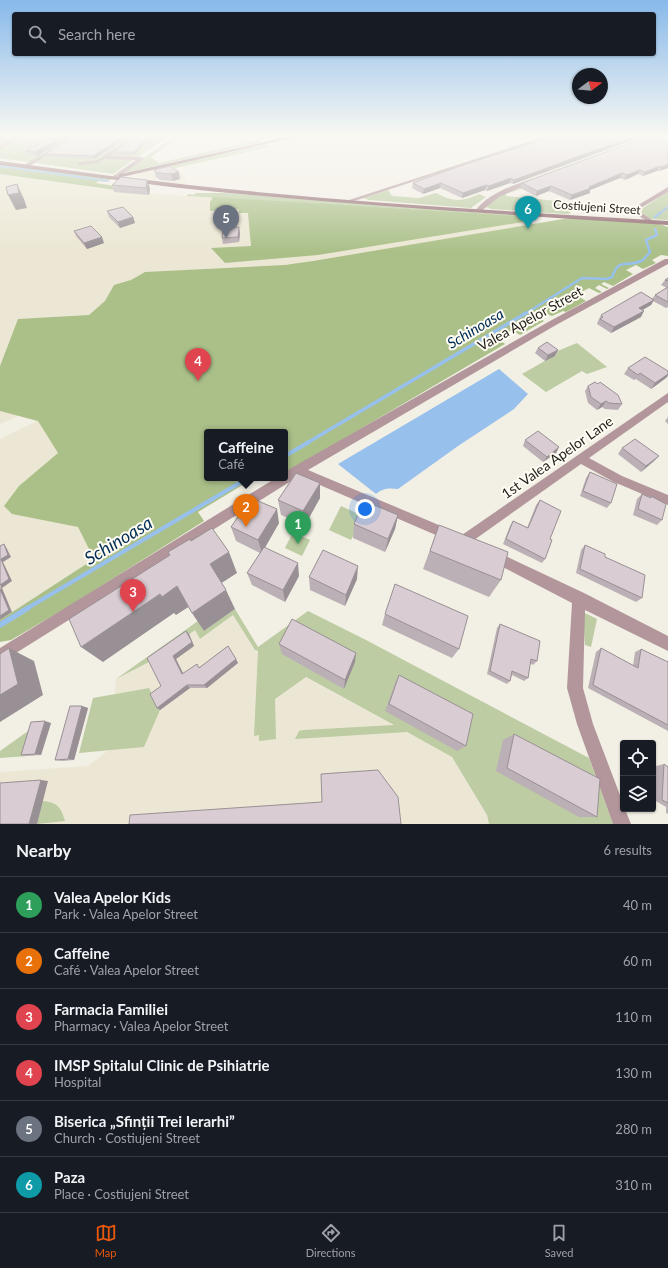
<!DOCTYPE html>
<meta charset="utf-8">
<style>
body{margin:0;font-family:Lato,sans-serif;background:#242831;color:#f1f3f6}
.controls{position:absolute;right:12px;bottom:12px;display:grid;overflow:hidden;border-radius:4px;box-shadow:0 1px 3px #0004}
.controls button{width:36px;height:36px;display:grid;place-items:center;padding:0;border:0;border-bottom:1px solid #363941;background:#171b24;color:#f1f3f6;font:20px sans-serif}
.compass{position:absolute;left:572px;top:68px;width:36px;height:36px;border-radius:50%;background:#171b24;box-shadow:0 1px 3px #0004;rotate:74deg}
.you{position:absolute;left:365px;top:509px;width:14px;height:14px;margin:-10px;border:3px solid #fff;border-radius:50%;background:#1a73e8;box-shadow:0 0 0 6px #1a73e833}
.badge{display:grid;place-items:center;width:26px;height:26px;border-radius:50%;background:#ea580c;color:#fff;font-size:13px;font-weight:700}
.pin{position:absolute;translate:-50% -33px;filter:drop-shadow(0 1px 2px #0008)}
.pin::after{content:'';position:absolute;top:21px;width:14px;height:12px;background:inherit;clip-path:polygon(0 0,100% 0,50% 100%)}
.popup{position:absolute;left:204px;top:429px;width:84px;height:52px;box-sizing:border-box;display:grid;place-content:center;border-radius:4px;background:#171b24;filter:drop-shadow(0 1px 3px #0005);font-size:13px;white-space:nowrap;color:#9ea1a6}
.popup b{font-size:15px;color:#f1f3f6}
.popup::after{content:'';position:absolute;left:50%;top:100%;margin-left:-8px;border:8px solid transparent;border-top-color:#171b24}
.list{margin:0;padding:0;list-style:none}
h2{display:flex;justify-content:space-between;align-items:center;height:52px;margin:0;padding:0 16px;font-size:17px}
h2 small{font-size:13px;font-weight:400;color:#9ea1a6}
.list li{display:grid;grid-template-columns:26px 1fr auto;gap:12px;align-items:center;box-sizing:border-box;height:56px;padding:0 16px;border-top:1px solid #363941}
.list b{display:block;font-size:15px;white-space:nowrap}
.list p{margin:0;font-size:13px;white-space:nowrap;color:#9ea1a6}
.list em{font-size:13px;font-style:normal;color:#9ea1a6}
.icon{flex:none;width:22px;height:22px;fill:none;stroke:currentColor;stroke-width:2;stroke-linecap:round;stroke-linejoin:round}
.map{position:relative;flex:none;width:668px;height:824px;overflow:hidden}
.search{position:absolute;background:#171b24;box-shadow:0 1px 3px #0004;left:12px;right:12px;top:12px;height:44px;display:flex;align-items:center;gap:10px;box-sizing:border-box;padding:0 14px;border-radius:4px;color:#9ea1a6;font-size:15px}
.sheet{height:388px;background:#171b24}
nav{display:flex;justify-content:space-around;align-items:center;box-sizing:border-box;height:56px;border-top:1px solid #363941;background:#171b24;font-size:11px;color:#9ea1a6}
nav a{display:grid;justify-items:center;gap:2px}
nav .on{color:#ea580c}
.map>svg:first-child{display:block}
.built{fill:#ece7d4}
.green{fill:#bdcca3}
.forest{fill:#abc089}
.water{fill:#97c0ec}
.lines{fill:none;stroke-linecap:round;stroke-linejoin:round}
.stream-far4{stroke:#97c0ec;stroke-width:2}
.stream-far3{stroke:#97c0ec;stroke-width:2.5}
.stream-far2{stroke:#97c0ec;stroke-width:3.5}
.stream-far1{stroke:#97c0ec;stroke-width:4}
.stream{stroke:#97c0ec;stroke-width:5.5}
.street{fill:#b2969b;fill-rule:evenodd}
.secondary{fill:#936b73;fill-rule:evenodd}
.wall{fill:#bbb0b5}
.shaded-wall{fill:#989094}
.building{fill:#d9cdd3;stroke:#989094}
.labels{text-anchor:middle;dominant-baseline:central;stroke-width:4;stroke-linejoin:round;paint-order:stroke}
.far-street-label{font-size:12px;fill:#1f1e1a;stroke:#fffcf3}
.street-label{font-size:14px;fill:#1f1e1a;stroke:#fffcf3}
.water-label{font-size:15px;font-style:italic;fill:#002e56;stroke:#fffcf3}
.near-water-label{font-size:18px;font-style:italic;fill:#002e56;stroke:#fffcf3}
</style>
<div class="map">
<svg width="668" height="824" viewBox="0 0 668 824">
<rect width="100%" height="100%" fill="#f2efe4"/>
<path class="built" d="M172,165L186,178V183L189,185L136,177V174Z
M0,174L116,190L172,195L524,216L587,269L285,432H207V478L94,559L0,620V439L37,421L18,416L0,424Z
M233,615L255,650L452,757L487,815L489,824H0V772L88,766L160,711L148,688L115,694L116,679L151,661L195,629L200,638Z"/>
<path class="green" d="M0,136H168L113,174L0,158Z
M175,136H180L151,157L159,163L259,140L262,142L123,173Z
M265,145L269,147L175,168L172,165Z
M527,185L529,186L506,194V196L557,201L573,209L569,214H565L491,209L486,207L501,195Z
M388,190L392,196L419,198L436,193C453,202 462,202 479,194L486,197L471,208L369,200L363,198Z
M668,192V220L648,219L638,211Z
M196,193H225L524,216L187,196L188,194L194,195Z
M577,343L607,367L587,374L582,371L546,392L522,374L557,354L555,352Z
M341,506L363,516L351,540L329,530Z
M293,532L310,540L302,556L285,548Z
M235,609L258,647L308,611L366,640L589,758L613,824H489L487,815L452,757L407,732L295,739L299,731L304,730L394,725L306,677L275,699L276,739L259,741V735L254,736L258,651L255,650L233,615L200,639L195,630L151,661L116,679L198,621L204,631Z
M583,612L597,619L591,647L585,645Z
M149,688L160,710L144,747L79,753L93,698Z
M38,724L28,756L0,758V751Z
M42,801C57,802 61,807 65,821L37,824Z"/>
<path class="forest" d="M0,164L111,179L107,182L98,181L96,183L140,190H116L0,174Z
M213,197L524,216L529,221L318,255L225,263L211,248L251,246L248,213H239V209L210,211V202Z
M569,218L659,224L668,227V256L661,255L652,260L656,263L643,269L636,265L626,270L633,274L613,286L604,282L601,284L609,288L607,289L599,285L595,288L602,292L599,293L589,288L576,295L586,301L566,312L563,311L552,316L544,313L538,317L544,321L520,335L512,330L497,338L505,344L287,472L285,471V432H207V478H254L198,512L204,521L71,605L11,640L0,642V620L94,559L78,527L12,514L4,506L19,486L58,453L38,421L0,411V366L18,319L89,315L105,301L114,285L131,280L145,272L285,265L313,261Z"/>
<path class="water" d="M499,369L528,394L514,409L458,446L398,489C389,488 383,488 376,494L338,464Z"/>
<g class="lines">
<path class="stream-far4" d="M0,166L108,181
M659,214L668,207"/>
<path class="stream-far3" d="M655,217L660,213
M525,314L582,278L607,279L612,277C619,257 626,268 641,261C644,260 647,255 650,252L646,240L657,235L655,229"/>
<path class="stream-far2" d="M307,443L526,313"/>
<path class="stream-far1" d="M285,456L309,442
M26,609L248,478"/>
<path class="stream" d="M0,625L28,608"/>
<path class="street" d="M18,136H24L0,149V145Z
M73,136H78L28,167L23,166Z
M133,136H138L110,156L141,157L144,159L115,179L110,178L136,160L105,159L98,163L79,165L76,163L97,160Z
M546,136H553L351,202L346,201Z
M532,179L537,180L499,197L480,212L475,211C489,193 511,186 532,179Z
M668,187V192L637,210L652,220V222H648L630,210Z
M665,259H668V264L556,325L308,470L453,531L455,535L453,539L449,541L445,539L299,476L0,663V648L276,478H285V472L293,467L550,321Z
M668,393V402L589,458L622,476L668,495V505L614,482L581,464L467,545L463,547L459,545L457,541L459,537Z
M495,551L584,593L668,636V651L585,610L583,688L593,724L623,803V809H625L631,824H613L577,724L567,688L572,603L491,561L489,557L491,553Z"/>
<path class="secondary" d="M292,136H300L122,177C303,200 486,210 668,221V225C502,214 336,205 171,187C114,180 57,172 0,165V161L118,177L120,174Z"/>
</g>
<path class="wall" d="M56,136H70L62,141Z
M130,136L94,159L47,157L45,154L66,142Z
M555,136H644L513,184L510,183L487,191L485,190L462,198L440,188L423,194L412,188L413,183Z
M668,136V168L659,171H657L643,176L638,174L625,180L620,178L590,190V193L570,200L549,191L536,196L520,188L522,183Z
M56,140L57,144L37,156L28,155L26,151Z
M148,140L134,155H114V152Z
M170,166L180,179L173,181L160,180L156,177L154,170Z
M112,185L150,188L149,195L114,192Z
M107,211L133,217L135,223L120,228L109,217Z
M74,231L104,243L87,249L76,236Z
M240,233L239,242L223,244L222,238Z
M668,278V307L666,308L653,301L651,305L642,310L641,317L611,333L597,324L598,321L601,315L652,299L655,295L667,288L661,285L665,280Z
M538,348L555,356L545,361L535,353Z
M628,368L666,378L651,389L636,379L634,380L624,374Z
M588,386L622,404L618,410L605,409L602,407L597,410L588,403L585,391Z
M668,417V424L665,421Z
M525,440L559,447L556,453L543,462L523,446Z
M622,448L654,461L641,472L618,454Z
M590,472L611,503L607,508L580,496L586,478Z
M642,494L649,497L651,496L662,520L657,525L633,515L637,499Z
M320,498L305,525L281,515L278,500Z
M540,500L550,539L545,559L542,563L503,544L510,526L513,521L527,528L536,505Z
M398,515L395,529L385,552L353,538L354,524Z
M279,523L265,547L299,576L285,602L252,585L247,573L260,553L236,541L231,527Z
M439,525L501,580L489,597L423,569Z
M585,545L605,557L642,598L636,602L576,573L581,550Z
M309,577L357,579L345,606L310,590Z
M385,614L459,649L452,658L382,625Z
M500,624L537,661L533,665L530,663L528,678L524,681L512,675L510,681L507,684L487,674L497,628Z
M189,634L194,646L176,659L183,674L200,667L228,646L238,663L207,688H190L160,710L161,686Z
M279,644L355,662L344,689L282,654Z
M601,648L633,666L635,652L641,649L668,662V731L588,688L596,652Z
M399,675L466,746L457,751L385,711L395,683Z
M82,706L88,708L74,760L62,761L55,760Z
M51,723L41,755L28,756L21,755Z
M514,734L597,817H579L496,771L503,740Z
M664,764L668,767V814L666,813V807L654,800L656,766Z"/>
<path class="shaded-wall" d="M65,136H70L62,141L61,138Z
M125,136H130L94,159L93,156Z
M149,136H154L148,140L134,155V152Z
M634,136H644L513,184L514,180Z
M56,140L57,144L37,156L35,152Z
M668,164V168L659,171L662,167Z
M660,166L657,171L643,176L645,172Z
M640,170L638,174L625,180L627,175Z
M179,172L180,179L173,181L171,174Z
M622,173L620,178L590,190V193L570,200L572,195Z
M511,178L510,183L487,191L489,186Z
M147,180L150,188L149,195L146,188Z
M441,183L440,188L423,194L424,189Z
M17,184L24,199L27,208L16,210L8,195Z
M486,185L485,190L462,198L463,193Z
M551,186L549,191L536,196L537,191Z
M133,217L135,223L120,228L118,222Z
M239,227L240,233L239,242L238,237Z
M102,237L104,243L87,249L84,243Z
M654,300L651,305L636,314L639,308Z
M644,311L641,317L611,333L614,327Z
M558,350L555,356L545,361L548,355Z
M668,374V376L666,378L651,389L655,383Z
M606,401L602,407L597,410L601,404Z
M559,447L556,453L543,462L547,457Z
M659,456L654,461L641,472L646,466Z
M320,483V498L305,525L303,511Z
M277,509L279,523L262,553L258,540Z
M398,515L395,529L385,552L388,539Z
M4,544L6,547L11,557L3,562L12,581L2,588L12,612L0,620L1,559Z
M229,552L237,573L220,584L210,564Z
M298,563L299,576L285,602L283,590Z
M358,566L357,579L345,606L346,595Z
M177,586L190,606L176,615L174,613L103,662L81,647L160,594Z
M226,590L235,609L204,631L192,613Z
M186,631L189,634L194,646L176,659L185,677L182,674L173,656Z
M9,648L34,661L43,695L0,722V695Z
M356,653L355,662L344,689L345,680Z
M236,659L238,663L207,688L204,685Z
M187,685L190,688L160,710L157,708Z
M82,706L88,708L74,760L68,759Z
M45,721L51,723L41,755L35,754Z
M41,780L48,781L37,824H29Z"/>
<path class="building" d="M59,136H65L61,138Z
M75,136H125L93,156L45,154L65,142L67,143L66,142Z
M136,136H149L134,152H114Z
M555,136H634L514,180L511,178L489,186L486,185L463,193L441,183L424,189L413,183L466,164Z
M649,136H668V164L662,167L660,166L645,172L640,170L627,175L622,173L589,187L591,188L572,195L551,186L537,191L522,183Z
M49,139L56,140L35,152L26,151Z
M170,166L179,172L171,174L158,173L154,170Z
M121,177L147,180L146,188L112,185Z
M17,184L19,193L8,195L6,187Z
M123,207L133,217L118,222L107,211Z
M91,226L102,237L84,243L74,231Z
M239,227L238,237L222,238L223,228Z
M668,278V281L665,280Z
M668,287V302L655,295Z
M641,292L654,300L639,308L644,311L614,327L600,319L603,317L601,315Z
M547,342L558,350L548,355L538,348Z
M645,357L668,371V374L655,383L640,373L638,375L628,368Z
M595,382L598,384L600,382L618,395L622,404L609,403L606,401L601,404L591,397L588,386Z
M538,431L559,447L547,457L525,440Z
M635,439L659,456L646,466L622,448Z
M590,472L617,484L611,503L583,491Z
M296,473L320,483L303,511L278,500Z
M642,494L651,498V496L666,504L662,520L638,509Z
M251,498L277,509L258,540L231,527Z
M540,500L561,511L550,539L552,540L545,559L506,539L513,521L528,528Z
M364,501L398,515L388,539L354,524Z
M439,525L508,552L501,580L430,551Z
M212,528L229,552L210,564L226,590L192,613L177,586L162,597L160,594L81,647L69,619L170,555L168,552L190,539L191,541Z
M4,544L8,555L1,559L9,579L0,585V546Z
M585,545L605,554V557L645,575L642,598L580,569Z
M264,547L298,563L283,590L247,573Z
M323,550L358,566L346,595L309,577Z
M395,584L468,616L459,649L385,614Z
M0,589L9,610L0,616Z
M292,619L356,653L345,680L279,644Z
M500,624L540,641L537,661L531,659L528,678L512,671L510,681L490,671Z
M186,631L192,642L173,656L182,674L197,664L199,668L228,646L236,659L204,685H187L157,708L150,694L161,686L147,658Z
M9,648L18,684L0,695V654Z
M601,648L638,668L641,649L668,662V725L593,685Z
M399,675L473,714L466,746L389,704Z
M70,706H82L68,759L55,760Z
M45,721L35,754L21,755L31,722Z
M514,734L600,779L597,817L507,768Z
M664,764L668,767V803L662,800Z
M378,770L398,797L401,824H129L130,815L322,802L321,774Z
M41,780L29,824H0V783Z"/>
<linearGradient id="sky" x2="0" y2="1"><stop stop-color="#87b9ea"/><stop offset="0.54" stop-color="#f9f8f3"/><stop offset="1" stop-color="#f9f8f3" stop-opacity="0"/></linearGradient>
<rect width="668" height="251" fill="url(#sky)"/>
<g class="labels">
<g class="far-street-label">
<text transform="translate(597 207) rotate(4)">Costiujeni Street</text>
</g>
<g class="street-label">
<text transform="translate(530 318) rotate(-29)">Valea Apelor Street</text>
<text transform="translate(557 457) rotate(-35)">1st Valea Apelor Lane</text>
</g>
<g class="water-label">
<text transform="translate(475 328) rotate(-31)">Schinoasa</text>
</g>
<g class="near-water-label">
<text transform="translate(118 540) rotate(-31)">Schinoasa</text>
</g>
</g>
</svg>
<div class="controls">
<button><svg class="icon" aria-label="locate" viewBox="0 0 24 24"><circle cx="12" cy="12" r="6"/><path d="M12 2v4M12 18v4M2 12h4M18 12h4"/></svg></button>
<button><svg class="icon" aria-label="layers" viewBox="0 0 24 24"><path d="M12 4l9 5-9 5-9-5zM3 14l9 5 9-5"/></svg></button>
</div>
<svg class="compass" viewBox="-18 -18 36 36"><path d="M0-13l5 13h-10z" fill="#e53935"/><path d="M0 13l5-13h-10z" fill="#9ea1a6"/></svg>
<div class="you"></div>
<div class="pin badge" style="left:298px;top:544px;background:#2e9e5b">1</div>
<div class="pin badge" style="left:246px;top:527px;background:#e8710a">2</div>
<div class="popup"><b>Caffeine</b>Café</div>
<div class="pin badge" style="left:133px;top:612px;background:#e0444e">3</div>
<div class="pin badge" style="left:198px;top:381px;background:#e0444e">4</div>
<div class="pin badge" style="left:226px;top:238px;background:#6b7280">5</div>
<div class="pin badge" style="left:528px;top:229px;background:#0f9aa8">6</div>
<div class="search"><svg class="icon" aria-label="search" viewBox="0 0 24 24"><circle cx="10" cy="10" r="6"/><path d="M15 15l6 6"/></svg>Search here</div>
</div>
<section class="sheet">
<h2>Nearby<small>6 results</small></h2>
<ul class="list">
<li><span class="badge" style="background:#2e9e5b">1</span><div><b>Valea Apelor Kids</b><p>Park · Valea Apelor Street</p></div><em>40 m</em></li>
<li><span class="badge" style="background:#e8710a">2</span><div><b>Caffeine</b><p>Café · Valea Apelor Street</p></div><em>60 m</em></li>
<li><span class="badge" style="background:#e0444e">3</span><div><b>Farmacia Familiei</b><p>Pharmacy · Valea Apelor Street</p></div><em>110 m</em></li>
<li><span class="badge" style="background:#e0444e">4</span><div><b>IMSP Spitalul Clinic de Psihiatrie</b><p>Hospital</p></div><em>130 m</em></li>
<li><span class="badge" style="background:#6b7280">5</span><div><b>Biserica „Sfinții Trei Ierarhi”</b><p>Church · Costiujeni Street</p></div><em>280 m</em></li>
<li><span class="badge" style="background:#0f9aa8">6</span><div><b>Paza</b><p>Place · Costiujeni Street</p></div><em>310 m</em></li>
</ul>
</section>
<nav>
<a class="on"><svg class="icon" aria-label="map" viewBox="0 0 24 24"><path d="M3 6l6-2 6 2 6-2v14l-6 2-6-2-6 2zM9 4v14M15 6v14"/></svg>Map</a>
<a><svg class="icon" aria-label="directions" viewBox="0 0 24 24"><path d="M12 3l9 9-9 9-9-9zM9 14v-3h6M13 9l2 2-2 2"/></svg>Directions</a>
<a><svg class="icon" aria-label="saved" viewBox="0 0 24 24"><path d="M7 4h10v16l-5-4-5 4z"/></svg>Saved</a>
</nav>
